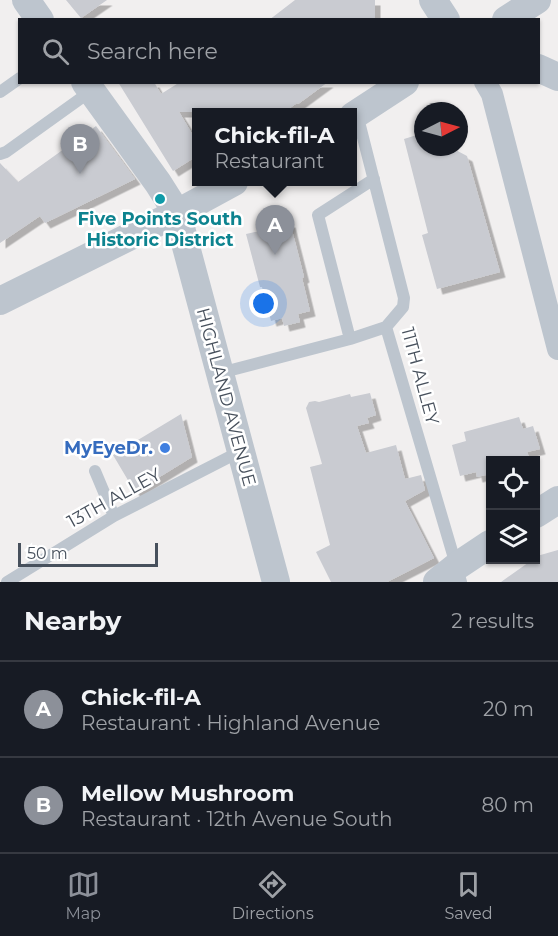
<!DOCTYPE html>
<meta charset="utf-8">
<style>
body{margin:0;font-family:Montserrat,sans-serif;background:#20242c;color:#f1f3f6}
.controls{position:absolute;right:18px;bottom:18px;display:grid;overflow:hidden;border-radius:0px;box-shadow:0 2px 4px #0004}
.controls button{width:54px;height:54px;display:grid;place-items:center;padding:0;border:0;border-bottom:2px solid #363941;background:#171b24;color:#f1f3f6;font:30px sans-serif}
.compass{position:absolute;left:414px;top:102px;width:54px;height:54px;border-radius:50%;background:#171b24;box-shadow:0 2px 4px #0004;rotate:84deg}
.scale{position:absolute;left:18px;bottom:15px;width:140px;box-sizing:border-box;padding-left:6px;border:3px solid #47505c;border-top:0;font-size:16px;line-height:21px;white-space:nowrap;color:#47505c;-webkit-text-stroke:4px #fff;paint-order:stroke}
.you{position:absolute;left:264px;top:304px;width:21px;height:21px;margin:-15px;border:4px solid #fff;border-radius:50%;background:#1a73e8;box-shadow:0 0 0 9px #1a73e833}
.badge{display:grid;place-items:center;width:39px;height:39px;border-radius:50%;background:#8c9099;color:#fff;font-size:20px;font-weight:700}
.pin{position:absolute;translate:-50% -50px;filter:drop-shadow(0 2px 3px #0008)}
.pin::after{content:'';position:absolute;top:32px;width:21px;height:18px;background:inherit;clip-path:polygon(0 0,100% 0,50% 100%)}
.popup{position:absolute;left:192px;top:108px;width:165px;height:78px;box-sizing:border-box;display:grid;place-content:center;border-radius:0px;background:#171b24;filter:drop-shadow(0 2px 4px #0005);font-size:20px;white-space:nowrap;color:#9ea1a6}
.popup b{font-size:22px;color:#f1f3f6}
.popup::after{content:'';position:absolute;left:50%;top:100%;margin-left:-12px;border:12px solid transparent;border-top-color:#171b24}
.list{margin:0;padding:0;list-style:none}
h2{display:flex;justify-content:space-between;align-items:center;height:78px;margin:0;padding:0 24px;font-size:26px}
h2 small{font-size:20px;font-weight:400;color:#9ea1a6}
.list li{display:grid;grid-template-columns:39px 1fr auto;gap:18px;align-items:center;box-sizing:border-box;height:96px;padding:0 24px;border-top:2px solid #363941}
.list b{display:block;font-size:22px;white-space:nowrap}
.list p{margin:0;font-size:20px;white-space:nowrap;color:#9ea1a6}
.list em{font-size:20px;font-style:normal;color:#9ea1a6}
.icon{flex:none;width:33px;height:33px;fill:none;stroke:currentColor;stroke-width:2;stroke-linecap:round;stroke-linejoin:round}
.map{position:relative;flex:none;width:558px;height:582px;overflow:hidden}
.search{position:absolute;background:#171b24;box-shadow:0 2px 4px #0004;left:18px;right:18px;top:18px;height:66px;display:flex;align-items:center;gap:15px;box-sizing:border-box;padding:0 21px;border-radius:0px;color:#9ea1a6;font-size:22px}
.sheet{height:270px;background:#171b24}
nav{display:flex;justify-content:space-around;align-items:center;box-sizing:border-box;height:84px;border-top:2px solid #363941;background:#171b24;font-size:16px;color:#9ea1a6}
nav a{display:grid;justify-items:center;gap:3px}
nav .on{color:#8c9099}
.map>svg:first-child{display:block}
.building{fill:#c9cbd1;filter:url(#shadow)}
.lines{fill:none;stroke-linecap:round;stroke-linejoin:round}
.service{stroke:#bdc5ce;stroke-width:12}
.minor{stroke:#bdc5ce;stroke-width:22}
.tertiary{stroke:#bdc5ce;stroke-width:28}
.culture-dot{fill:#0f9aa8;stroke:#fff;stroke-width:2}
.shop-dot{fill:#3f7fe0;stroke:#fff;stroke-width:2}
.labels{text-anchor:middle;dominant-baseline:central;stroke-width:5;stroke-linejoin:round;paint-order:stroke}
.culture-label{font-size:18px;font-weight:bold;fill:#0d838f;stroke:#fff}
.street-label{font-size:18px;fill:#47505c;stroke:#fff}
.shop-label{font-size:18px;font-weight:bold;fill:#366cbe;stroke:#fff;text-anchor:end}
</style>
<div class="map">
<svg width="558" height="582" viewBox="0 0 558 582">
<defs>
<filter id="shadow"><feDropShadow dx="5.5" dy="5.5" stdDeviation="0" flood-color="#0004"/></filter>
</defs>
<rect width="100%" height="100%" fill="#f1efef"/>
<path class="building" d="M66,0H107L81,18Z
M295,0H375V20H269Z
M118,82H154L161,94L180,82H328L298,104L297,103L284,112H179L197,142V156L173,171Z
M96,126L135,179L45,223L40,216L0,243V163L18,182Z
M423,133V147H450L467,156L500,272L437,289L422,235L428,233L404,139Z
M274,220L276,225L290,222L304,277L302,278L310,311L298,314L300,322L284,326L282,318L271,321L262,287H260L246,234L260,231L258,224Z
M370,393L376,415L367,418L369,423L357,426L366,453L396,445L405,479L421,475L425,490L405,501L434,558L387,582H331L316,552L330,545L310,467L322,464L306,408L309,402L315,401L319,402L350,394L351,397Z
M181,414L192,457L135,492L113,455Z
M519,417L523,429L533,426L540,449L527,452L530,460H490V474L477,477L476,472L460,476L452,445L466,441L464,432Z
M558,550V582H501L532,560H536L537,556Z"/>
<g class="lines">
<path class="service" d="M0,92L20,78
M357,114L404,298L403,307L386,327L461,582
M0,154L6,152L91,91
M350,339L318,215L374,179
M220,373L350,339L386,327
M95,471L114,516
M7,582L114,516L241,451"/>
<path class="minor" d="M485,82L492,94L558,349"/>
<path class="tertiary" d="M26,0L40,20
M433,0L446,20
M506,20L537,0
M538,68L558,77
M85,82L158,183L177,213L276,582
M353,116L405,82
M0,301L177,213L234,182
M536,514L558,500
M437,582L457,566L490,544"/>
</g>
<circle class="culture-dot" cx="160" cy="199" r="6"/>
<circle class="shop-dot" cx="165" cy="448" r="6"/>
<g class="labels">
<g class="culture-label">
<text x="160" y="219">Five Points South<tspan x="160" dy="21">Historic District</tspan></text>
</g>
<g class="street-label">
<text transform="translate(420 376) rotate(75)">11TH ALLEY</text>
<text transform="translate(226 397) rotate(75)">HIGHLAND AVENUE</text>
<text transform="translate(114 498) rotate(-29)">13TH ALLEY</text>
</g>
<g class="shop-label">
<text x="153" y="448">MyEyeDr.</text>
</g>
</g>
</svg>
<div class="controls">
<button><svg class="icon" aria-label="locate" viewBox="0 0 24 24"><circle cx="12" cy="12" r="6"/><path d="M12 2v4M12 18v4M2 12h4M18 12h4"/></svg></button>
<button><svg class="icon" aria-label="layers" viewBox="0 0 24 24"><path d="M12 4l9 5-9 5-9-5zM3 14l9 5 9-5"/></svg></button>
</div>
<svg class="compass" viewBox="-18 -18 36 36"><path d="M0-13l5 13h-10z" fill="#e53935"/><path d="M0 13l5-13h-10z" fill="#9ea1a6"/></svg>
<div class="scale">50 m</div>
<div class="you"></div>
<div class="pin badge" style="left:275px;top:255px">A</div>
<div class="popup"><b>Chick-fil-A</b>Restaurant</div>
<div class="pin badge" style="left:80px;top:174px">B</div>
<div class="search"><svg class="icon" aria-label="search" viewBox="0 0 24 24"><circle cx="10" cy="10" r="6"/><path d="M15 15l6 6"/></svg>Search here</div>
</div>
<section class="sheet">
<h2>Nearby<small>2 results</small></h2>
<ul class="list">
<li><span class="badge">A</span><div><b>Chick-fil-A</b><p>Restaurant · Highland Avenue</p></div><em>20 m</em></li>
<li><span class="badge">B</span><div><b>Mellow Mushroom</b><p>Restaurant · 12th Avenue South</p></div><em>80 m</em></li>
</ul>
</section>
<nav>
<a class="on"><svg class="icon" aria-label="map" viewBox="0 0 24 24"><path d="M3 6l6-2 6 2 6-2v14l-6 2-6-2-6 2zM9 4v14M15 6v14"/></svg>Map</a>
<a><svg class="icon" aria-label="directions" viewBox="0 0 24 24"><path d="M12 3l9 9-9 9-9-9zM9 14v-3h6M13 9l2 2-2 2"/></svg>Directions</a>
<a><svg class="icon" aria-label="saved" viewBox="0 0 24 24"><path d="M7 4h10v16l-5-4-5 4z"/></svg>Saved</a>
</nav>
